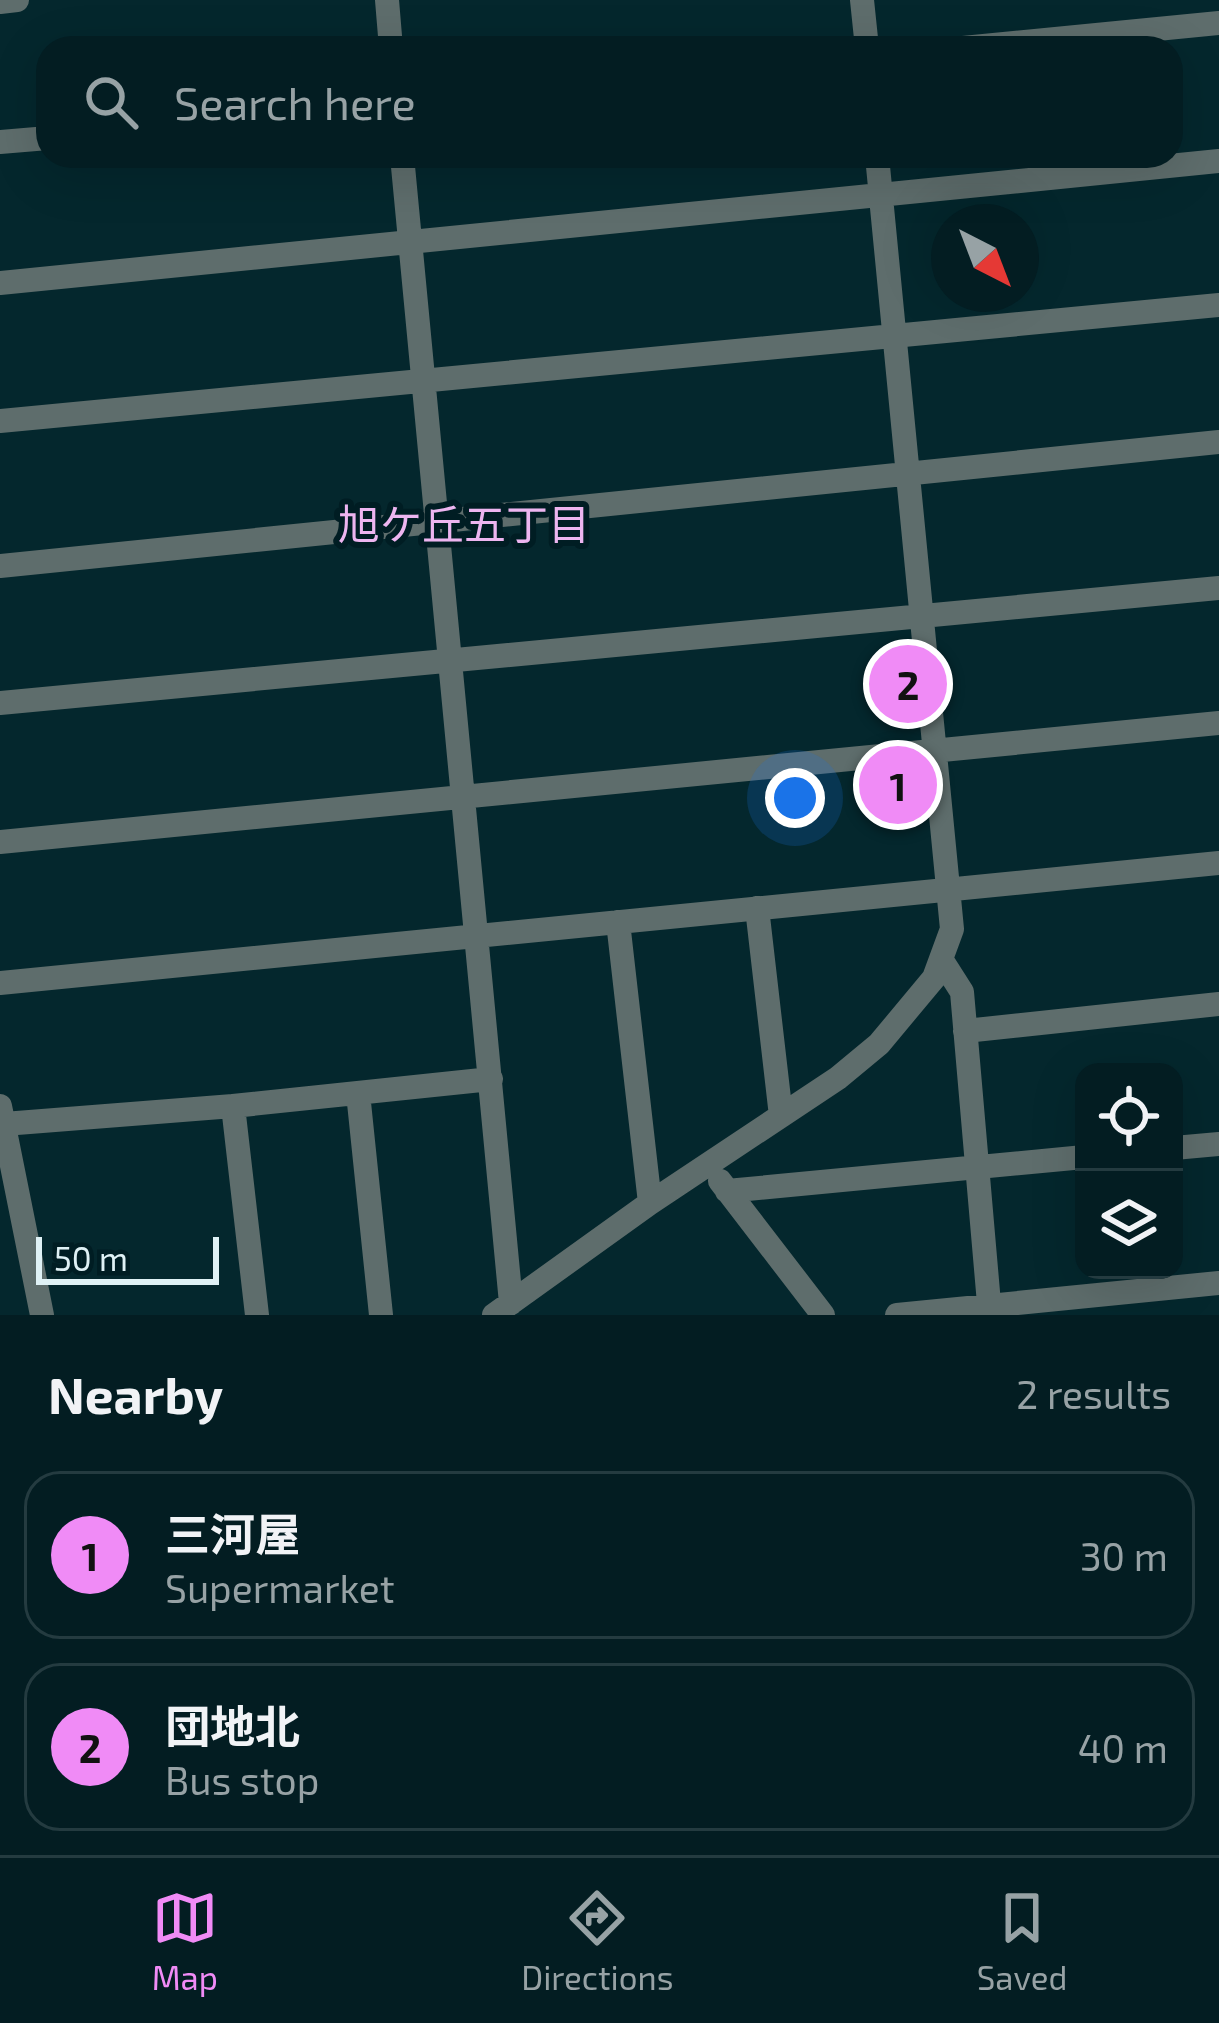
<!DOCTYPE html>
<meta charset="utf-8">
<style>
body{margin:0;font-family:"Exo 2","Noto Sans JP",sans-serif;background:#0d262a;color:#f1f3f6}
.controls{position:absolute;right:36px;bottom:36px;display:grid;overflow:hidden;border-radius:24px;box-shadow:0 12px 48px #0002}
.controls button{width:108px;height:108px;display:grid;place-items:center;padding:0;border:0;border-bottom:3px solid #243b40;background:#031d22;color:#f1f3f6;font:60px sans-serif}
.compass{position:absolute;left:931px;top:204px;width:108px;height:108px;border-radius:50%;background:#031d22;box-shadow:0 12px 48px #0002;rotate:138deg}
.scale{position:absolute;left:36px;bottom:30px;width:183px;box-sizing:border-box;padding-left:12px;border:6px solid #dff1f5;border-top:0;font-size:33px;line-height:42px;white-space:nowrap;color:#dff1f5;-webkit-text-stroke:9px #001d23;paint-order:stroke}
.you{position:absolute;left:795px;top:798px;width:42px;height:42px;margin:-30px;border:9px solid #fff;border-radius:50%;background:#1a73e8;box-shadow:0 0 0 18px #1a73e833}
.badge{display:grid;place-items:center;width:78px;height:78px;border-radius:50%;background:#f08bf6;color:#111;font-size:39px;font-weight:700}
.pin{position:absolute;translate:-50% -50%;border:6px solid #fff;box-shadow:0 3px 12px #0006}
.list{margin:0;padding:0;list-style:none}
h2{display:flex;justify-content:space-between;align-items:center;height:156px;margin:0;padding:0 48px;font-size:51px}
h2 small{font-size:39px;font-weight:400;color:#97a2a5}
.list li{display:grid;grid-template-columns:78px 1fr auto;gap:36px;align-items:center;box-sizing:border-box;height:168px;margin:0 24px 24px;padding:0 24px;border:3px solid #243b40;border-radius:36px}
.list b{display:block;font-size:45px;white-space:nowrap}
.list p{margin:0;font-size:39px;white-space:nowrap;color:#97a2a5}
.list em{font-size:39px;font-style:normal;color:#97a2a5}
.icon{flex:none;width:66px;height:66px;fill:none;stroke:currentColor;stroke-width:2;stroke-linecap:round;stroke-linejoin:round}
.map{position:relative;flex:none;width:1219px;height:1315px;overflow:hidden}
.search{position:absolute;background:#031d22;box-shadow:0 12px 48px #0002;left:36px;right:36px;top:36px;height:132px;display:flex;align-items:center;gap:30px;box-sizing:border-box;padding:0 42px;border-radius:36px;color:#97a2a5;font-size:45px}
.sheet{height:540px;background:#031d22}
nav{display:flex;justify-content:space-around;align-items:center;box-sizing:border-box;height:168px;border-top:3px solid #243b40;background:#031d22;font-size:33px;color:#97a2a5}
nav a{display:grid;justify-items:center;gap:6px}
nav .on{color:#f08bf6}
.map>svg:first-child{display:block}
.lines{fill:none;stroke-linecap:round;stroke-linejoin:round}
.minor{stroke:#5e6d6c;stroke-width:24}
.wall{fill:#6a8290}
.shaded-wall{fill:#566a76}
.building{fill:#7b97a8;stroke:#566a76;stroke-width:3}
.labels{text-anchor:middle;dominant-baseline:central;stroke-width:12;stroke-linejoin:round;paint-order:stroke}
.neighbourhood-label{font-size:42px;fill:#edb5f0;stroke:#001d23}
</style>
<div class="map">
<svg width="1219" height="1315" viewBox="0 0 1219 1315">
<rect width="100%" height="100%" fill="#04272d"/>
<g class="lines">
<path class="minor" d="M387,0L391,48
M862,0L867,48
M0,2L17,0
M963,48L1219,23
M0,142L48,138
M402,156L511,1303
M0,283L1219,161
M0,421L1219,305
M0,566L1219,442
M0,703L1219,588
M0,842L1219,723
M757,908L781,1116
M618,922L650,1203
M941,959L962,992L990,1315
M0,983L1219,863
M965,1031L1219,1004
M358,1093L381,1315
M0,1106L42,1315
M233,1106L257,1315
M4,1124L233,1106L491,1079
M1174,1148L1219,1144
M720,1181L823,1315
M727,1191L1084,1157
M494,1315L650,1203L838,1078L879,1044L934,978L952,929L877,156
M897,1315L1219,1283"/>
</g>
<path class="wall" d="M887,758L922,795L915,811L886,815L879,769Z"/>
<path class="shaded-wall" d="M925,791L918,800H922L915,811L886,815L893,804Z"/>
<path class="building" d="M920,753L925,791H921L922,800L893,804L887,758Z"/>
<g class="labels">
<g class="neighbourhood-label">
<text x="464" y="523">旭ケ丘五丁目</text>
</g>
</g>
</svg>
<div class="controls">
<button><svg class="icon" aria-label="locate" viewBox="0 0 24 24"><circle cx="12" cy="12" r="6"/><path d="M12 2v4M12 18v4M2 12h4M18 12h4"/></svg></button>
<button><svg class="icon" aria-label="layers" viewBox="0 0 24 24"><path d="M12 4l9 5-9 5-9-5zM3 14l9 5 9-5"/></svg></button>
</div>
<svg class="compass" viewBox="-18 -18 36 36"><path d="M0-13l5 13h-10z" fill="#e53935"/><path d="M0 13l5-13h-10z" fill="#97a2a5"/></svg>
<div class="scale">50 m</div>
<div class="you"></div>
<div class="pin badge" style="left:898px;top:785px">1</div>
<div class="pin badge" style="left:908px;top:684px">2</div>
<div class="search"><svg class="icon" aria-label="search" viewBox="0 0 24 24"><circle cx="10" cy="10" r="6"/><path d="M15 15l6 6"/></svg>Search here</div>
</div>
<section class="sheet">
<h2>Nearby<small>2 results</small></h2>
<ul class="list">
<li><span class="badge">1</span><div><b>三河屋</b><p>Supermarket</p></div><em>30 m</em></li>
<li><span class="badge">2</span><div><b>団地北</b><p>Bus stop</p></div><em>40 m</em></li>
</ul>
</section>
<nav>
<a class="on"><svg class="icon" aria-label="map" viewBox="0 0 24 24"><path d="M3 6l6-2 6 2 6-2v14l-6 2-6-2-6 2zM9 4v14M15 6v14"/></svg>Map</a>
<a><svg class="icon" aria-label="directions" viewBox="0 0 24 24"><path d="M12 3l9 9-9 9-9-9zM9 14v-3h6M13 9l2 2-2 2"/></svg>Directions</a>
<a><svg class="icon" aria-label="saved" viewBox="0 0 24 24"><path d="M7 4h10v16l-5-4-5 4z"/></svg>Saved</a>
</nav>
